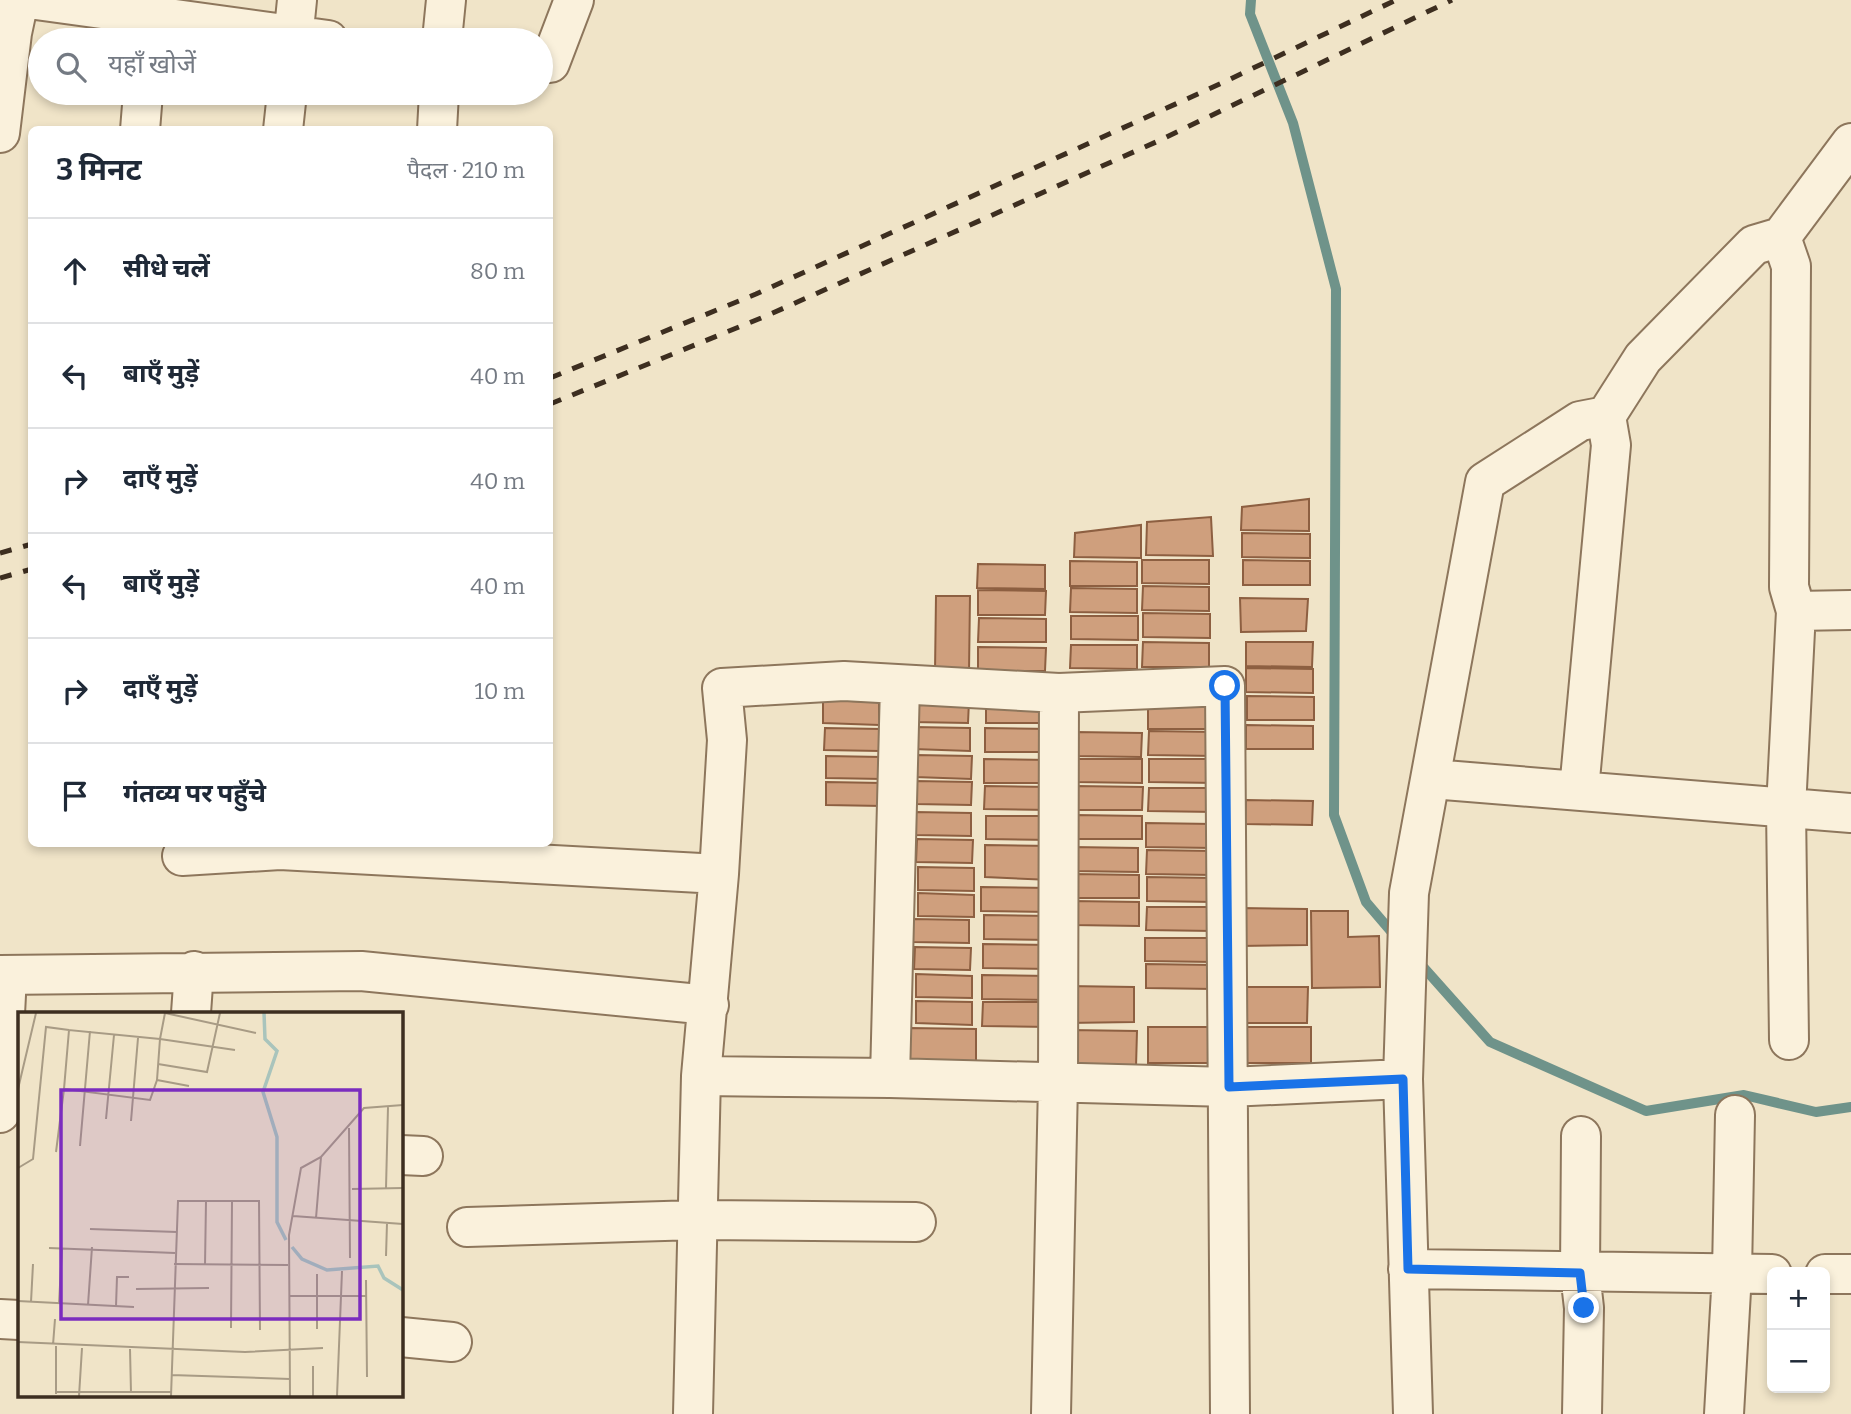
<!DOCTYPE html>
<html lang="hi">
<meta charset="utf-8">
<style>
body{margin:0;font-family:Bitter,"Noto Sans Devanagari",serif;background:#f2f2f3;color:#1f2937}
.controls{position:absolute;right:21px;bottom:21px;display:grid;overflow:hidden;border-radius:10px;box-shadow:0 4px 10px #0003}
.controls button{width:63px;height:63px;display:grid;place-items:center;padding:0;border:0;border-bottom:2px solid #e0e1e3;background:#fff;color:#1f2937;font:35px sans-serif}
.stop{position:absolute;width:21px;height:21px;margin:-16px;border:5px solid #1a73e8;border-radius:50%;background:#fff}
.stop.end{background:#1a73e8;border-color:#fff;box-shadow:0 2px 7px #0008}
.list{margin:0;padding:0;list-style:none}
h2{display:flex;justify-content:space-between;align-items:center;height:91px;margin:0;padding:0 28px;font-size:30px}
h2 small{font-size:23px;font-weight:400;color:#747a83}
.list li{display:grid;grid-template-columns:46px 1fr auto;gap:21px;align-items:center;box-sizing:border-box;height:105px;padding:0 28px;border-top:2px solid #e0e1e3}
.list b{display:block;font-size:26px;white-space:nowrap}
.list em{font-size:23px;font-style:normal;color:#747a83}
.icon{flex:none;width:38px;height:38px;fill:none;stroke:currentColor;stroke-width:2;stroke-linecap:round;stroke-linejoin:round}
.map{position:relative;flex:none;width:1851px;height:1414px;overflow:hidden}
.search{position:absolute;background:#fff;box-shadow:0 4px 10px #0003;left:28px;top:28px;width:525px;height:77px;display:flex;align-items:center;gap:18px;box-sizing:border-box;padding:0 24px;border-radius:38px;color:#747a83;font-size:26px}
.panel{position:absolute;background:#fff;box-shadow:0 4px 10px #0003;left:28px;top:126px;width:525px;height:721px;border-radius:10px}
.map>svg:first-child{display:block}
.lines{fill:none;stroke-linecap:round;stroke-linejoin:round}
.stream{stroke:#6f938a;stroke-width:10}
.building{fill:#cf9f7d;stroke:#8d5f41;stroke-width:2}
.minor-casing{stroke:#8d765c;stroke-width:42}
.minor{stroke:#faf1dc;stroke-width:38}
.rail{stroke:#3d2e20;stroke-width:5;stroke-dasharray:12 12;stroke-linecap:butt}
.route{stroke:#1a73e8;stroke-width:9}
.inset-river{fill:none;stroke:#a9c4bc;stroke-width:3.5}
.inset-road{fill:none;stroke:#a89b85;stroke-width:2}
.view{fill:#7b2cbf;fill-opacity:0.15;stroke:#7b2cbf;stroke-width:3.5}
.inset-edge{fill:none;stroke:#3d2e20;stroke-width:3.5}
</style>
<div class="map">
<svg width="1851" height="1414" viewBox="0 0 1851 1414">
<rect width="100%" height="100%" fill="#f0e4c8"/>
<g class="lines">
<path class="stream" d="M1251,0L1250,14L1293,123L1336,289L1334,815L1366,902L1395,936
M1417,960L1490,1042L1646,1111L1744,1095L1816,1112L1851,1107"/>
</g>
<path class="building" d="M1309,499V531L1241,530L1242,507Z
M1211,517L1213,556L1146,555L1147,522Z
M1141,525V558L1074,557L1075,533Z
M1242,533L1310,534V558L1242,557Z
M1142,560H1209V584L1142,583Z
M1243,560L1310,561V585H1243Z
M1070,561L1137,562V586H1070Z
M978,564L1045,565V589L977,588Z
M1143,586L1209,587V611L1142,610Z
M1071,588L1137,589V613L1070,612Z
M978,590L1046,591L1045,615H978Z
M936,596H970L969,672H935Z
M1240,598L1308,599L1306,631L1241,632Z
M1143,613L1210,614V638L1143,637Z
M1071,616H1138V640L1071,639Z
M979,618L1046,619V642H978Z
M1143,642L1209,643V667H1142Z
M1246,642H1313L1312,667L1246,666Z
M1071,645H1137V669L1070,668Z
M978,647L1046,648L1045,671H978Z
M1246,668L1313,669V693L1246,692Z
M1247,696L1314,697V720H1247Z
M986,699L1053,700V723H986Z
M823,700L879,702V725L823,723Z
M912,700L969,701L968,723L912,722Z
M1148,705L1215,706V729H1148Z
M1246,725L1313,726V749H1246Z
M914,727L970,728V751L913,749Z
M825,728L881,729L880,751L824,750Z
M985,728L1052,729V752H985Z
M1149,731L1216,732L1215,756L1148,755Z
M1075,732L1142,733L1141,757L1074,756Z
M915,755L972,756L971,779L915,777Z
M826,756L882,757V779L826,778Z
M984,759L1051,760V783H984Z
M1075,759H1142V783L1075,782Z
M1149,759H1216V783L1149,782Z
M915,781L972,782L971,805L915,804Z
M826,782L882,783V806L826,805Z
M985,786L1052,787L1051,810L984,809Z
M1076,786L1143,787L1142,810H1076Z
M1149,788H1216L1215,812L1148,811Z
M1246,800L1313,801L1312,825L1245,824Z
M915,812L971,813V836L915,835Z
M1075,815L1142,816V839H1075Z
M986,816H1053V840L986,839Z
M1146,823L1213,824V848L1146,847Z
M917,839L973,840L972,863L916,862Z
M985,845L1052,846L1051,880L985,877Z
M1071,847L1138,848V872L1071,871Z
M1147,850L1214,851L1213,875L1146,874Z
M918,867L974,868V891L918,890Z
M1072,874L1139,875V898H1072Z
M1147,877L1214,878V902L1147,901Z
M981,887L1049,888L1048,912L981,911Z
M918,893L974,895V917L918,916Z
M1072,901L1139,902V926L1072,925Z
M1147,907H1214L1213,931L1146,930Z
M1240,908L1307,909V945L1239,946Z
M1311,911H1348V937L1379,936L1380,987L1312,988Z
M984,915L1051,916V940L984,939Z
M913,919L969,920V943L913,942Z
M1145,938H1212V962L1145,961Z
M983,944L1050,945V969L983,968Z
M915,947L971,948L970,970L914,969Z
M1146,964L1213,965V989L1146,988Z
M916,974L972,976V998L916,997Z
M982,975L1049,976V1000L982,999Z
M1067,986L1134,987V1022L1067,1023Z
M1240,987H1308L1307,1023H1240Z
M916,1001L972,1002V1025L916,1023Z
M983,1002H1050V1027L982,1026Z
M1148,1027H1215V1063H1148Z
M1244,1027H1311V1063H1244Z
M909,1028L976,1029V1065L909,1066Z
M1070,1030L1137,1031L1136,1067L1070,1068Z"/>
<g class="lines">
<defs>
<path id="minor" d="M36,0L328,40
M293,40L297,0
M442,40L446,0
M541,62L550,63L574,0
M140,130L143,93
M283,130L287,93
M437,130L439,93
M0,133L12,33L19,0
M1781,237L1791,266L1789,587L1796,611L1786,808L1789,1040
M1796,611L1851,610
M1432,779L1851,813
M1579,790L1611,445L1606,416L1643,358L1754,245L1781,237L1851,143
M182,856L280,850L719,874
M0,975L361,971L709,1005
M191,1013L194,971
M701,1076L890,1078L1229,1087L1403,1079
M890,1078L900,685
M0,1113L7,975
M1581,1136L1580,1273L1584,1308L1582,1414
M401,1155L423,1156
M467,1227L697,1220L916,1222
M1408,1269L1772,1274
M1825,1274H1851
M0,1319L19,1320
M401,1337L452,1342
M693,1414L701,1076L719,874L727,740L722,688L844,681L1059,693L1225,686L1230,1414
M1051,1414L1058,1083L1059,693
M1413,1414L1403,1079L1409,893L1485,482L1580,421L1606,416
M1724,1414L1732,1273L1735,1115"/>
</defs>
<use href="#minor" class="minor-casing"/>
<use href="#minor" class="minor"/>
<path class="rail" d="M550,378L756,294L1222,83L1396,0
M550,404L766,316L1156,142L1452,0
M0,553L32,544
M0,578L32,569"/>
</g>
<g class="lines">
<path class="route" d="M1225,686L1229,1087L1403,1079L1408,1269L1580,1273L1584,1308"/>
</g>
<g transform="translate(18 1012)">
<rect width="385" height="385" fill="#f0e4c8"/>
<path class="inset-river" d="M246,1L247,27L259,39L245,80L259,125V210L268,228M274,235L284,247L309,258L360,254L366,266L385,278"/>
<path class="inset-road" d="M147,1L142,27L139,68L132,88L46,77L51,18L142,27L217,38M147,1L238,21M140,52L189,60L202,1M139,68L171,74M0,77L18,1M88,107L96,23M113,109L120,26M331,116L332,246M62,134L72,19M38,140L46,77M0,156L15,147L28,15L51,18M368,176L370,95M334,177L385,176M275,204L385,212M298,206L303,145M72,217L159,220M31,236L157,241M368,244L369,211M156,252L270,253M187,253L188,189M299,262V317M348,268L349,365M118,277L191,276M271,284H348M0,289L116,295M13,290L15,252M41,292L44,236M70,293L74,235M98,294L99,265H111M213,316L214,190M0,330L227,340L305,336M35,333L37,307M38,334V382M112,337L113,381M153,363L272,367M38,380H153M61,384L64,336M153,384L160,189H241L242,318M272,384L271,223L283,156L303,145L346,96L385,93M295,384V354M319,384L324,259"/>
<path class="view" d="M43,78H342V307H43Z"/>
<rect width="385" height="385" class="inset-edge"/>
</g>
</svg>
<div class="controls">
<button>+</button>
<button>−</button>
</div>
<div class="stop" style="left:1225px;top:686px"></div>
<div class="stop end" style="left:1584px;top:1308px"></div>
<div class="search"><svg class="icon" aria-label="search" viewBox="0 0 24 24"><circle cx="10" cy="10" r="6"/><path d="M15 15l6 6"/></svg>यहाँ खोजें</div>
<section class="panel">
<h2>3 मिनट<small>पैदल · 210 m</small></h2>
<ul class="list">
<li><svg class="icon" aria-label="ahead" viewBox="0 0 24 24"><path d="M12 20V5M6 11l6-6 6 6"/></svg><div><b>सीधे चलें</b></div><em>80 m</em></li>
<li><svg class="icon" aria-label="left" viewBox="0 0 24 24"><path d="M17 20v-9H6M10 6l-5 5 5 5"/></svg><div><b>बाएँ मुड़ें</b></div><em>40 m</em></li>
<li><svg class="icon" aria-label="right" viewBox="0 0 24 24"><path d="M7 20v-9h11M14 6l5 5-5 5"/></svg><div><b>दाएँ मुड़ें</b></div><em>40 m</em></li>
<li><svg class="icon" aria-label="left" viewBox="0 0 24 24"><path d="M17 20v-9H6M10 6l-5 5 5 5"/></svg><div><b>बाएँ मुड़ें</b></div><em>40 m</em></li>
<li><svg class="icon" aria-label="right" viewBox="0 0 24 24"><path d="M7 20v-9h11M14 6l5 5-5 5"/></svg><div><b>दाएँ मुड़ें</b></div><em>10 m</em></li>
<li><svg class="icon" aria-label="arrive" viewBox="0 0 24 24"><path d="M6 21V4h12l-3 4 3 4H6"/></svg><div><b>गंतव्य पर पहुँचे</b></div></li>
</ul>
</section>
</div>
